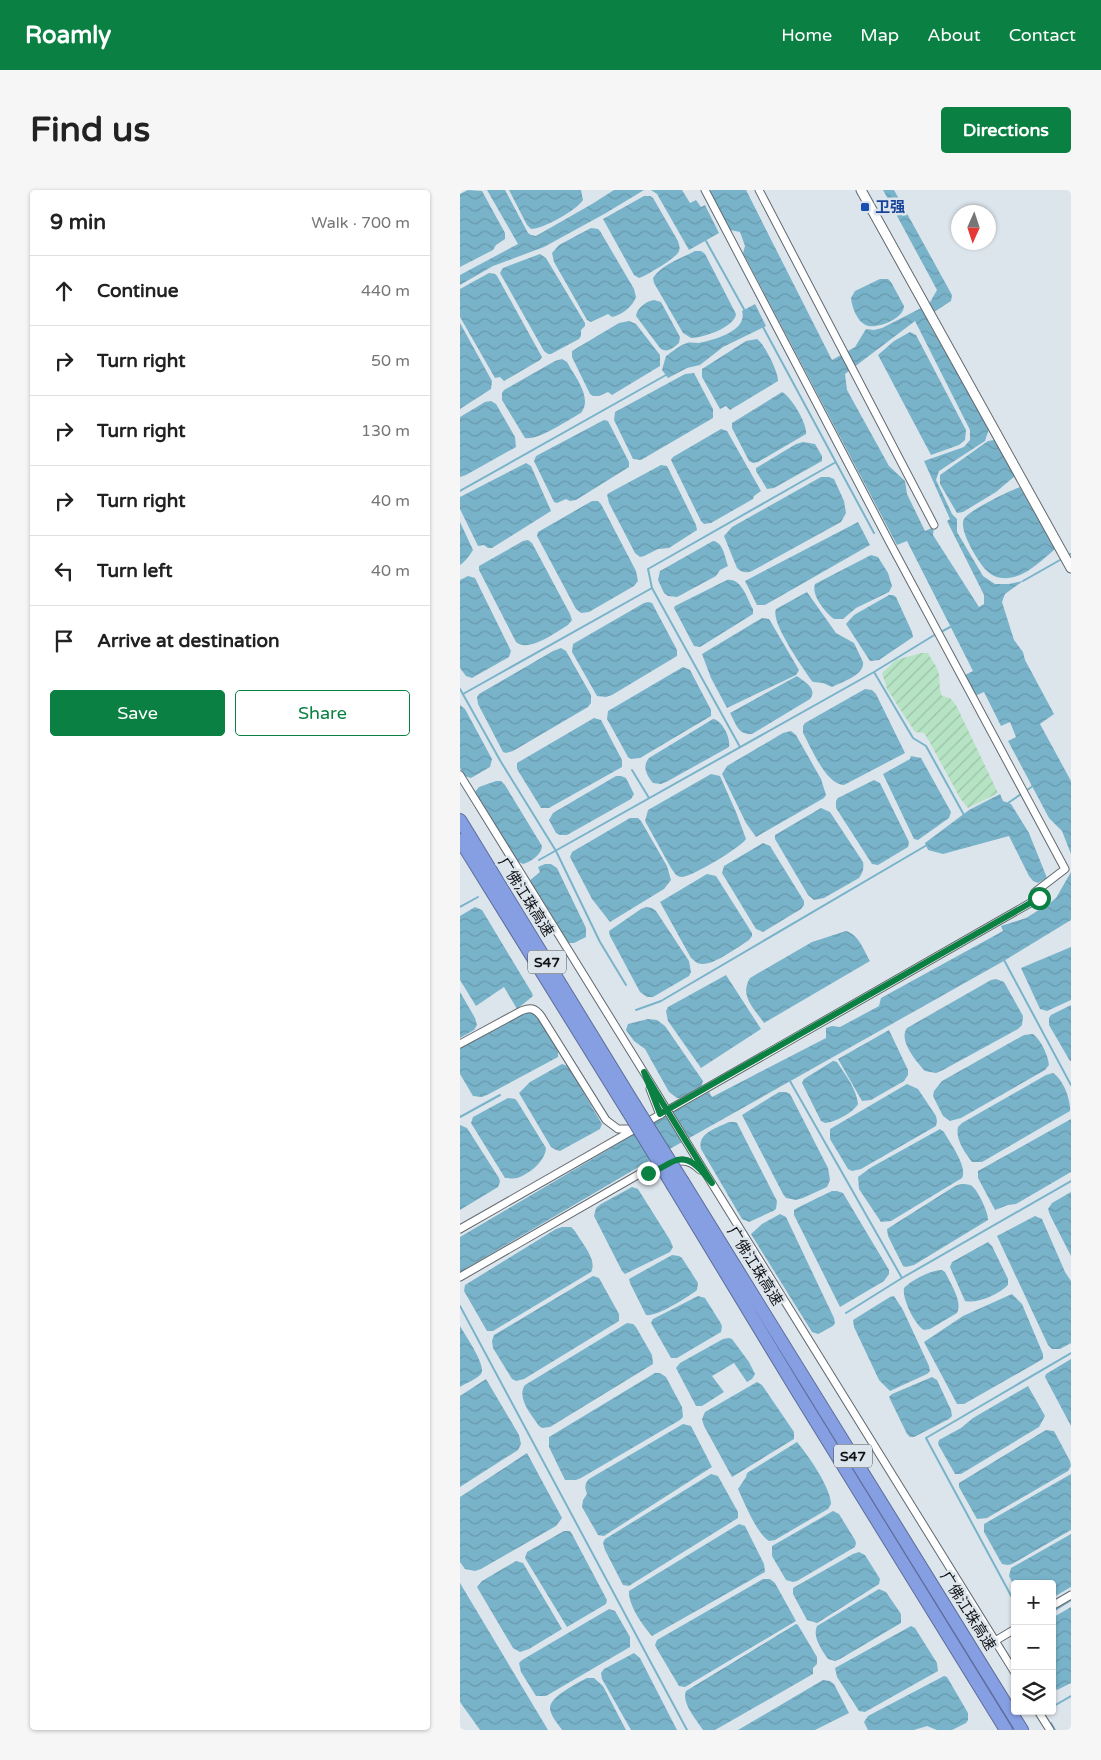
<!DOCTYPE html>
<meta charset="utf-8">
<style>
body{margin:0;font-family:"Varela Round","Noto Sans SC",sans-serif;background:#f6f6f6;color:#222}
.controls{position:absolute;right:15px;bottom:15px;display:grid;overflow:hidden;border-radius:5px;box-shadow:0 1px 4px #0004}
.controls button{width:45px;height:45px;display:grid;place-items:center;padding:0;border:0;border-bottom:1px solid #e0e0e0;background:#fff;color:#222;font:25px sans-serif}
.compass{position:absolute;left:491px;top:15px;width:45px;height:45px;border-radius:50%;background:#fff;box-shadow:0 1px 4px #0004;rotate:183deg}
.stop{position:absolute;width:15px;height:15px;margin:-11px;border:4px solid #0b8043;border-radius:50%;background:#fff}
.stop.end{background:#0b8043;border-color:#fff;box-shadow:0 1px 5px #0008}
.list{margin:0;padding:0;list-style:none}
h2{display:flex;justify-content:space-between;align-items:center;height:65px;margin:0;padding:0 20px;font-size:21px}
h2 small{font-size:16px;font-weight:400;color:#767676}
.list li{display:grid;grid-template-columns:32px 1fr auto;gap:15px;align-items:center;box-sizing:border-box;height:70px;padding:0 20px;border-top:1px solid #e0e0e0}
.list b{display:block;font-size:19px;white-space:nowrap}
.list em{font-size:16px;font-style:normal;color:#767676}
.actions{display:flex;gap:10px;padding:15px 20px}
.actions a{flex:1;padding:11px 0;border:1px solid #0b8043;border-radius:5px;text-align:center;font-size:18px;color:#0b8043}
.actions .main{background:#0b8043;color:#fff}
.icon{flex:none;width:28px;height:28px;fill:none;stroke:currentColor;stroke-width:2;stroke-linecap:round;stroke-linejoin:round}
.map{position:relative;flex:none;width:611px;height:1540px;overflow:hidden;border-radius:5px}
header{display:flex;align-items:center;gap:30px;box-sizing:border-box;height:70px;padding:0 25px;background:#0b8043;color:#fff}
header strong{font-size:24px}
nav{display:flex;gap:28px;margin-inline-start:auto;font-size:18px}
.intro{display:flex;align-items:center;justify-content:space-between;box-sizing:border-box;height:120px;padding:0 30px}
h1{margin:0;font-size:35px}
.button{padding:12px 22px;border-radius:5px;background:#0b8043;color:#fff;font-size:18px;font-weight:700}
main{display:flex;gap:30px;padding:0 30px}
aside{flex:1;background:#fff;border-radius:5px;box-shadow:0 1px 4px #0004}
.map>svg:first-child{display:block}
.garden{fill:url(#garden-furrows)}
.water{fill:url(#water-waves);fill-rule:evenodd}
.lines{fill:none;stroke-linecap:round;stroke-linejoin:round}
.stream{stroke:#79b3ca;stroke-width:2}
.minor-casing{stroke:#62696f;stroke-width:9}
.tertiary-casing{stroke:#62696f;stroke-width:11}
.motorway-casing{stroke:#5d6d9a;stroke-width:14}
.minor{stroke:#fff;stroke-width:7}
.tertiary{stroke:#fff;stroke-width:9}
.motorway{stroke:#869ee2;stroke-width:12}
.minor-bridge-casing{stroke:#62696f;stroke-width:9;stroke-linecap:butt}
.motorway-bridge-casing{stroke:#5d6d9a;stroke-width:14;stroke-linecap:butt}
.minor-bridge{stroke:#fff;stroke-width:7}
.motorway-bridge{stroke:#869ee2;stroke-width:12}
.route{stroke:#0b8043;stroke-width:6}
.transit-dot{fill:#1a4fb4;stroke:#dde5ec;stroke-width:2}
.labels{text-anchor:middle;dominant-baseline:central;stroke-width:5;stroke-linejoin:round;paint-order:stroke}
.shield{fill:#dde5ec;stroke:#4e5156;stroke-width:1}
.shield-label{font-size:14px;font-weight:bold;fill:#101215}
.transit-label{font-size:15px;font-weight:bold;fill:#164399;stroke:#dde5ec;text-anchor:start}
.street-label{font-size:15px;fill:#101215;stroke:#dde5ec}
</style>
<header>
<strong>Roamly</strong>
<nav><a>Home</a><a>Map</a><a>About</a><a>Contact</a></nav>
</header>
<div class="intro"><h1>Find us</h1><a class="button">Directions</a></div>
<main>
<aside>
<h2>9 min<small>Walk · 700 m</small></h2>
<ul class="list">
<li><svg class="icon" aria-label="ahead" viewBox="0 0 24 24"><path d="M12 20V5M6 11l6-6 6 6"/></svg><div><b>Continue</b></div><em>440 m</em></li>
<li><svg class="icon" aria-label="right" viewBox="0 0 24 24"><path d="M7 20v-9h11M14 6l5 5-5 5"/></svg><div><b>Turn right</b></div><em>50 m</em></li>
<li><svg class="icon" aria-label="right" viewBox="0 0 24 24"><path d="M7 20v-9h11M14 6l5 5-5 5"/></svg><div><b>Turn right</b></div><em>130 m</em></li>
<li><svg class="icon" aria-label="right" viewBox="0 0 24 24"><path d="M7 20v-9h11M14 6l5 5-5 5"/></svg><div><b>Turn right</b></div><em>40 m</em></li>
<li><svg class="icon" aria-label="left" viewBox="0 0 24 24"><path d="M17 20v-9H6M10 6l-5 5 5 5"/></svg><div><b>Turn left</b></div><em>40 m</em></li>
<li><svg class="icon" aria-label="arrive" viewBox="0 0 24 24"><path d="M6 21V4h12l-3 4 3 4H6"/></svg><div><b>Arrive at destination</b></div></li>
</ul>
<div class="actions"><a class="main">Save</a><a>Share</a></div>
</aside>
<div class="map">
<svg width="611" height="1540" viewBox="0 0 611 1540">
<defs>
<pattern id="garden-furrows" width="10" height="10" patternUnits="userSpaceOnUse" patternTransform="scale(1.25)"><rect width="10" height="10" fill="#b5e3c3"/><path d="M-1 1l2-2M0 10L10 0M9 11l2-2" fill="none" stroke="#9bc2a7"/></pattern>
<pattern id="water-waves" width="16" height="10" patternUnits="userSpaceOnUse" patternTransform="scale(1.25)"><rect width="16" height="10" fill="#79b3ca"/><path d="M0 5q4-4 8 0t8 0" fill="none" stroke="#6899ad"/></pattern>
</defs>
<rect width="100%" height="100%" fill="#dde5ec"/>
<path class="garden" d="M461,463H468C471,469 476,475 478,481C481,490 478,498 482,506L490,508L496,515L538,603L508,618L500,608L469,551L464,543L455,542L427,499L422,483L436,470Z"/>
<path class="water" d="M8,0L22,1L45,43V49L36,55L33,60L0,77V4Z
M27,0H45L68,43L71,45L76,46L132,14L154,0H184L146,23L84,57L33,76L0,95V85L58,54Z
M49,0H121L123,10C117,20 83,39 71,39L67,35Z
M191,0H222L230,13L236,10L241,17L245,15L259,43L229,60L197,4Z
M252,0H286L372,170L395,157L406,139L414,140L422,138L469,114L477,100L423,0H434L492,105L491,111L474,122L468,132L529,239L525,251L479,281L476,290L492,324L497,329V342L523,386L535,394H549L563,391L545,404L542,412L554,450L563,462L565,470L594,524L580,534L611,591V664L602,641L589,628L548,551L556,547L550,532L541,536L524,502L515,506L505,485L513,481L447,351L437,355L283,63L285,56L280,42L270,40L249,1ZM455,131L510,240V250L504,257L464,271L490,329L487,331L524,405V414L519,417L473,345L474,337L465,341L447,304L445,291L429,276L387,200L385,184Z
M184,6H190L193,8L218,51C219,55 221,59 218,63C214,69 186,86 179,88L174,85L143,29Z
M131,38L138,39L140,41L174,99L176,107C173,116 162,125 152,127L148,124L131,132L127,130L94,72L92,63L99,55Z
M235,61H241L245,64L276,124C275,137 243,148 231,148L223,143L194,93L193,88C201,75 222,68 235,61Z
M80,64L86,68L125,133V136L121,140V146L119,149L91,164H88L84,161L40,83L43,78Z
M29,83L35,84L37,86L82,167L80,170L44,191L40,187L35,188L0,127V99Z
M420,89H428L431,92L444,116C444,128 420,138 409,136C398,134 392,118 391,108L395,101Z
M194,110L201,112L220,147L219,153C213,158 207,164 200,158L176,126C177,118 186,111 194,110Z
M295,114L306,136L263,157L240,175L227,178L208,188L202,180L206,166C212,162 220,155 227,153C230,152 235,153 239,153C254,150 288,141 282,121Z
M169,131L176,134L200,165V176L152,205L148,202L139,206H133L130,204L112,167V161L159,133Z
M0,133L32,191L31,199L0,219Z
M450,142L456,145L506,240L505,250L499,255L471,265L418,165L434,151Z
M297,149C304,153 319,183 318,191L270,220L266,216L260,219L242,187V179L286,151Z
M102,169L107,172C115,187 133,208 121,223C108,230 78,251 65,248L42,210V203L44,200L95,171Z
M234,183L253,219V228L181,270L173,269L154,230L155,222L225,184Z
M322,202C331,206 348,235 346,244L298,272L293,273L289,271L272,238V233Z
M31,211L36,214L55,247L56,257L6,285L0,287V227L25,212Z
M144,230L148,231L169,272V277L116,310L110,311L106,309L97,313L94,312L74,271L76,266Z
M261,239L267,241L301,301L294,306L293,309L251,333L244,334L241,331L211,270L213,267Z
M534,250L555,286L536,302L503,322L497,323L480,294V285L528,251Z
M343,252L355,254L362,266V271L314,298L307,299L296,281V278L336,254Z
M66,273L71,276L91,321L32,358H28L24,355L18,356L0,319V307Z
M201,275L207,276L236,335L237,340L209,358L198,359L184,366L180,367L175,363L149,313L147,305L149,303Z
M361,287H369L374,289L384,311L386,323L381,332L292,381C286,383 282,383 277,378L264,346L272,337Z
M560,297L595,359C581,371 563,390 542,388C536,388 530,384 526,380C518,372 498,339 504,329C509,320 550,301 560,297Z
M132,311H138L141,314L176,381L178,391L174,396L129,422L121,423L116,419L77,346L78,342Z
M0,332L13,360C10,365 5,372 0,375Z
M398,332L410,355L305,415H297L285,391Z
M68,350L72,353L110,424L112,430L108,435C96,442 69,463 56,452L19,380V376L63,351Z
M253,351C263,352 265,367 268,376L260,380L256,386L217,407L208,406L204,403L198,390L200,381Z
M411,365L418,367L428,383L432,396L429,402L396,418L383,429H374C365,422 351,405 355,394Z
M8,386L15,388L51,461L49,467L12,488L6,486L0,478V390Z
M267,390C282,388 287,409 293,419V424L240,457L234,456L214,418L215,416Z
M347,402L376,443L394,453L403,472C405,485 382,492 372,497L363,493L353,492L351,490C343,478 310,432 316,419Z
M429,405H433L436,407L452,442L453,447L419,470L410,471L386,434L394,425Z
M188,412L192,413L217,460V466L152,505L146,507L137,506L112,462L113,454L184,413Z
M302,428L309,429L339,480L336,485L267,518L251,488L242,464Z
M101,458L106,461L131,505V513L128,517L53,561L46,563L43,562L18,514L17,507L19,504L93,461Z
M223,477L230,480L251,520V526L180,568L171,569L168,567L147,529L148,521Z
M337,486C345,492 358,499 350,509L292,544C278,545 276,534 270,523Z
M405,499L412,500L416,504L445,563L384,595C366,595 351,557 343,543V536L345,533Z
M0,515L5,519L32,569L30,577L11,588L5,586L0,578Z
M134,528L141,530L162,570V577L89,618H81L57,579V573Z
M253,529C262,530 271,548 269,557L208,591L201,594L193,593C186,585 182,576 189,568Z
M331,541L336,545L361,589L366,605L364,608L296,647L286,633L262,584L267,576L323,543Z
M451,566L461,568L491,622L489,628L458,650L454,649L423,584L450,569Z
M251,584L260,586L276,622L286,649C280,658 233,686 222,687C216,687 214,682 211,678L185,631L188,620Z
M156,586H161L166,588L174,604L171,609L107,645H100L96,643L89,630L93,623Z
M414,590L420,593L449,652L448,657L418,675L412,674L376,618V611L378,608Z
M36,591H41L45,595L82,656C82,664 71,672 63,674L57,671L16,606L15,602L19,597Z
M540,604L543,611L551,614L569,643L587,688L578,693L573,691L569,686L549,646L483,664L468,660L465,653L509,620Z
M361,618L370,622L403,672C404,679 403,682 399,688L364,708L354,710L348,705L315,649V645Z
M170,628H178L181,631L207,676L211,690L204,699L150,732L132,709L110,667L112,662Z
M303,653L310,656L344,711V715L341,719L303,742L296,739L262,683L264,676Z
M85,674H91L97,678L126,738V747L114,753H107L69,691L80,682L78,677Z
M611,682V730L542,772L199,965L0,1082V1047L183,939L249,902L252,907L366,848V838L372,836L380,837L419,816L421,808L543,741L541,736L566,728L590,713L596,708Z
M247,684L256,686L292,743V746L289,750C278,757 254,775 242,774C237,774 235,771 231,768L200,712Z
M15,717L22,720L72,803L73,806L57,819L44,797L16,816L0,790V726Z
M186,717L192,718L196,721L229,771L231,782L229,786L193,807H187L180,802L150,746L149,741L181,719Z
M386,741C399,745 403,759 410,771L304,833C294,818 279,806 290,788L352,752Z
M611,757V810L587,821L580,819L561,778Z
M266,785L301,839L241,878L208,831L206,821L208,817Z
M536,789L544,792L563,826L562,835L558,839L483,880L476,883L465,881C456,871 438,850 447,838L531,790Z
M0,802L15,828L17,835L14,840L0,848Z
M611,815V871H610L589,835V828L591,825Z
M71,822L76,824L98,861V867L29,904L22,907L13,906L0,884V858L65,823Z
M188,829L197,830L205,836L243,891L241,898L223,908H217L209,902L185,859L174,851L166,840L168,834Z
M429,840L448,880V885L444,891L411,910L402,911L378,869Z
M573,844C581,850 588,865 589,875L585,880L501,928L490,931L483,926L473,906L474,901L482,891L564,845Z
M373,871L377,872C385,884 397,900 398,914C393,923 375,932 365,933L361,931L342,893L344,889Z
M102,874L108,876L142,934L140,939L100,961L96,960L91,957L59,903L70,892Z
M593,883C603,889 611,910 610,921L522,972H512C505,963 495,949 498,937L502,933L586,885Z
M447,894L458,899L476,926L477,931L476,936L401,979L392,981L388,979L370,949V939Z
M319,902H326L330,904L368,978L370,990L367,997L343,1008L336,1010L326,1008L323,1004L282,925Z
M48,908L55,909L57,911L86,958C85,972 69,984 57,988C53,989 48,988 45,988L11,933L13,927Z
M611,929V982L556,1014L548,1015L535,1020L518,988V981Z
M269,932H275L277,933L317,1011L316,1019L313,1021L289,1032L282,1029L241,959C237,943 257,938 269,932Z
M0,935L7,938L39,988L40,992L38,997L0,1020Z
M480,939L484,942C490,953 508,977 502,988L431,1031L421,1032L399,999L398,987L410,978Z
M501,994C506,994 510,994 513,997C518,1001 529,1024 528,1030L454,1075L446,1077L443,1076L428,1046L427,1039L495,996Z
M172,997L178,999L210,1050L213,1057L210,1062L165,1084L162,1081L134,1026L136,1018L141,1014Z
M372,1001H377L383,1003L429,1080V1084L424,1091L380,1117L334,1025V1020L337,1018Z
M611,1002V1066L590,1025L588,1019L592,1013Z
M320,1024L326,1027L374,1128L375,1133L373,1136L358,1144L352,1142L291,1044L302,1034Z
M575,1026L582,1029L605,1082L611,1091V1153L600,1159H592L588,1155L537,1046Z
M102,1037H111L115,1041C121,1052 138,1070 131,1082L33,1141H27L4,1101L5,1095L96,1039Z
M528,1052L532,1056L548,1089V1095C539,1104 518,1114 505,1111L490,1077L492,1072Z
M212,1065L219,1066L222,1068L238,1093L237,1100C228,1107 197,1127 186,1125L170,1093L169,1089Z
M482,1080L485,1082C490,1093 503,1111 497,1123L470,1139L464,1140C455,1135 442,1109 444,1098C452,1090 471,1080 482,1080Z
M133,1086L139,1088L159,1124V1131L64,1189L56,1191L52,1189L33,1158L32,1151L34,1145Z
M552,1104L562,1114L583,1164V1169L504,1214H497L464,1152L503,1126Z
M238,1106L245,1108L260,1132L262,1136L261,1142L217,1168H211L191,1133L193,1129Z
M434,1106L443,1120L469,1176L470,1181L467,1184L430,1201L419,1190L394,1137L393,1130L430,1107Z
M167,1133L173,1134L176,1137L192,1165L193,1174L90,1237L82,1238L79,1236C72,1225 56,1208 65,1195Z
M0,1136C5,1145 27,1176 21,1184C17,1189 6,1193 0,1197Z
M269,1148L272,1149L289,1172L295,1184L292,1189L287,1192L274,1173L252,1186L264,1202L242,1216H236L216,1178L220,1173L263,1149Z
M611,1169V1236L585,1187L586,1184Z
M195,1183H200L206,1187L222,1217L223,1227L220,1230L121,1288L116,1290H105L89,1257V1247Z
M472,1187L477,1190L491,1220L492,1226L489,1229L454,1247H450L447,1244L429,1207L432,1204Z
M26,1189L59,1245L61,1254L58,1260L0,1297V1206Z
M297,1192L302,1195L334,1242V1249L272,1287L244,1236L242,1229L245,1222Z
M568,1196L585,1226L579,1237L501,1284H495L478,1254L479,1250L501,1238L513,1228Z
M223,1234L231,1236L252,1277L147,1344L144,1346L138,1345L122,1317L123,1310L127,1304C125,1298 124,1294 129,1289Z
M586,1240L594,1241L610,1271L611,1276L608,1281L527,1328L517,1329L499,1297V1293Z
M337,1252C348,1265 371,1298 371,1314L368,1319L315,1350L309,1351C297,1344 284,1312 278,1299L286,1287L287,1283Z
M67,1263L102,1328L96,1336L21,1379L15,1381L5,1379L0,1372V1307Z
M251,1284L258,1286L278,1322V1328L172,1394L169,1396L163,1395L145,1360L143,1353L145,1349Z
M611,1284V1340L552,1374L548,1375L542,1374L524,1342V1334Z
M373,1321L379,1324L395,1350L396,1353L395,1357L337,1391L333,1392L326,1390L312,1366V1356Z
M279,1334L285,1336L304,1374L305,1382L192,1446C183,1436 168,1415 169,1401Z
M104,1341H110L112,1344L147,1410L146,1414L107,1437L65,1368L67,1362Z
M611,1344V1397L592,1408V1394H555V1398L549,1386L551,1378Z
M399,1362L405,1365L420,1389L419,1394L362,1430L357,1433L347,1430L333,1404V1398L393,1364Z
M56,1371L63,1373L102,1439L69,1459L60,1462L53,1458L17,1397L22,1391Z
M303,1389H310L315,1393L336,1431L225,1497L219,1496L197,1459L195,1455L197,1450Z
M0,1393L88,1540H20L0,1512Z
M419,1399L426,1402L441,1424V1433L380,1469L375,1471L368,1469C362,1460 352,1447 357,1436Z
M611,1417V1493L597,1500L592,1495V1428Z
M149,1419L155,1421L170,1447V1457L86,1506H76L61,1482L59,1473L62,1470Z
M336,1434L338,1435L357,1467V1474L353,1478V1484L255,1540H243C237,1530 221,1513 226,1501Z
M451,1436L455,1438L477,1473L478,1481L405,1522L399,1521L377,1487L375,1478Z
M174,1463L180,1468L217,1540H171L142,1489L141,1483L144,1479Z
M484,1486L487,1487L508,1523V1530L506,1533L492,1540H477L467,1536L454,1540H408L404,1532L408,1526Z
M127,1488H134L143,1496L166,1540H102C98,1534 90,1525 90,1518C90,1506 118,1493 127,1488Z
M363,1490L370,1491L374,1494L389,1523L355,1540H278Z"/>
<g class="lines">
<path class="stream" d="M246,51L285,121
M303,137L414,343
M0,301L206,185
M610,364H611
M563,391L600,370
M481,442L492,436
M414,482L453,548L466,556L504,625
M0,499L41,572L96,661L140,752L166,795
M3,504L192,398
M280,557L192,398L188,379L376,272
M172,580L189,608
M548,613L573,596
M79,670L414,482L476,444
M0,717L18,707
M544,770L611,895
M176,820L201,811L467,655
M330,891L442,1088
M0,927L40,905
M0,1116L227,1540
M386,1123L442,1088L611,991
M555,1413L466,1248L611,1163
M592,1422L611,1410
M592,1517L611,1506
M585,1522V1521
M591,1533L595,1540"/>
<defs>
<path id="minor" d="M245,0L430,353L605,679L575,702L583,715
M299,0L474,335
M0,585L196,902
M0,854L61,821C70,817 75,818 81,826L146,930L158,939H172
M190,899L200,925
M238,971L555,1483
M0,1039L579,708
M0,1087L181,983C206,985 218,957 240,980
M592,1416L611,1405
M535,1451L555,1439
M578,1521L590,1540"/>
<path id="tertiary" d="M401,0L611,378"/>
<path id="motorway" d="M0,630L174,914
M0,650L167,920
M223,992L562,1540
M213,996L337,1201L546,1540"/>
</defs>
<use href="#minor" class="minor-casing"/>
<use href="#tertiary" class="tertiary-casing"/>
<use href="#motorway" class="motorway-casing"/>
<use href="#minor" class="minor"/>
<use href="#tertiary" class="tertiary"/>
<use href="#motorway" class="motorway"/>
<defs>
<path id="minor-bridge" d="M196,902L238,971"/>
<path id="motorway-bridge" d="M174,914L223,992
M167,920L213,996"/>
</defs>
<use href="#minor-bridge" class="minor-bridge-casing"/>
<use href="#motorway-bridge" class="motorway-bridge-casing"/>
<use href="#minor-bridge" class="minor-bridge"/>
<use href="#motorway-bridge" class="motorway-bridge"/>
</g>
<g class="lines">
<path class="route" d="M188,983C199,981 207,973 217,970C232,966 243,983 252,993C229,956 206,919 184,882L200,924L579,708"/>
</g>
<rect class="transit-dot" x="400" y="12" width="10" height="10" rx="2.5"/>
<g class="labels">
<g class="shield">
<rect x="68" y="760.5" width="38" height="23" rx="4"/>
<rect x="374" y="1254.5" width="38" height="23" rx="4"/>
</g>
<g class="shield-label">
<text x="87" y="772">S47</text>
<text x="393" y="1266">S47</text>
</g>
<g class="transit-label">
<text x="415" y="17">卫强</text>
</g>
<g class="street-label">
<text transform="translate(66 707) rotate(58)">广佛江珠高速</text>
<text transform="translate(295 1076) rotate(58)">广佛江珠高速</text>
<text transform="translate(508 1421) rotate(58)">广佛江珠高速</text>
</g>
</g>
</svg>
<div class="controls">
<button>+</button>
<button>−</button>
<button><svg class="icon" aria-label="layers" viewBox="0 0 24 24"><path d="M12 4l9 5-9 5-9-5zM3 14l9 5 9-5"/></svg></button>
</div>
<svg class="compass" viewBox="-18 -18 36 36"><path d="M0-13l5 13h-10z" fill="#e53935"/><path d="M0 13l5-13h-10z" fill="#767676"/></svg>
<div class="stop" style="left:579px;top:708px"></div>
<div class="stop end" style="left:188px;top:983px"></div>
</div>
</main>
